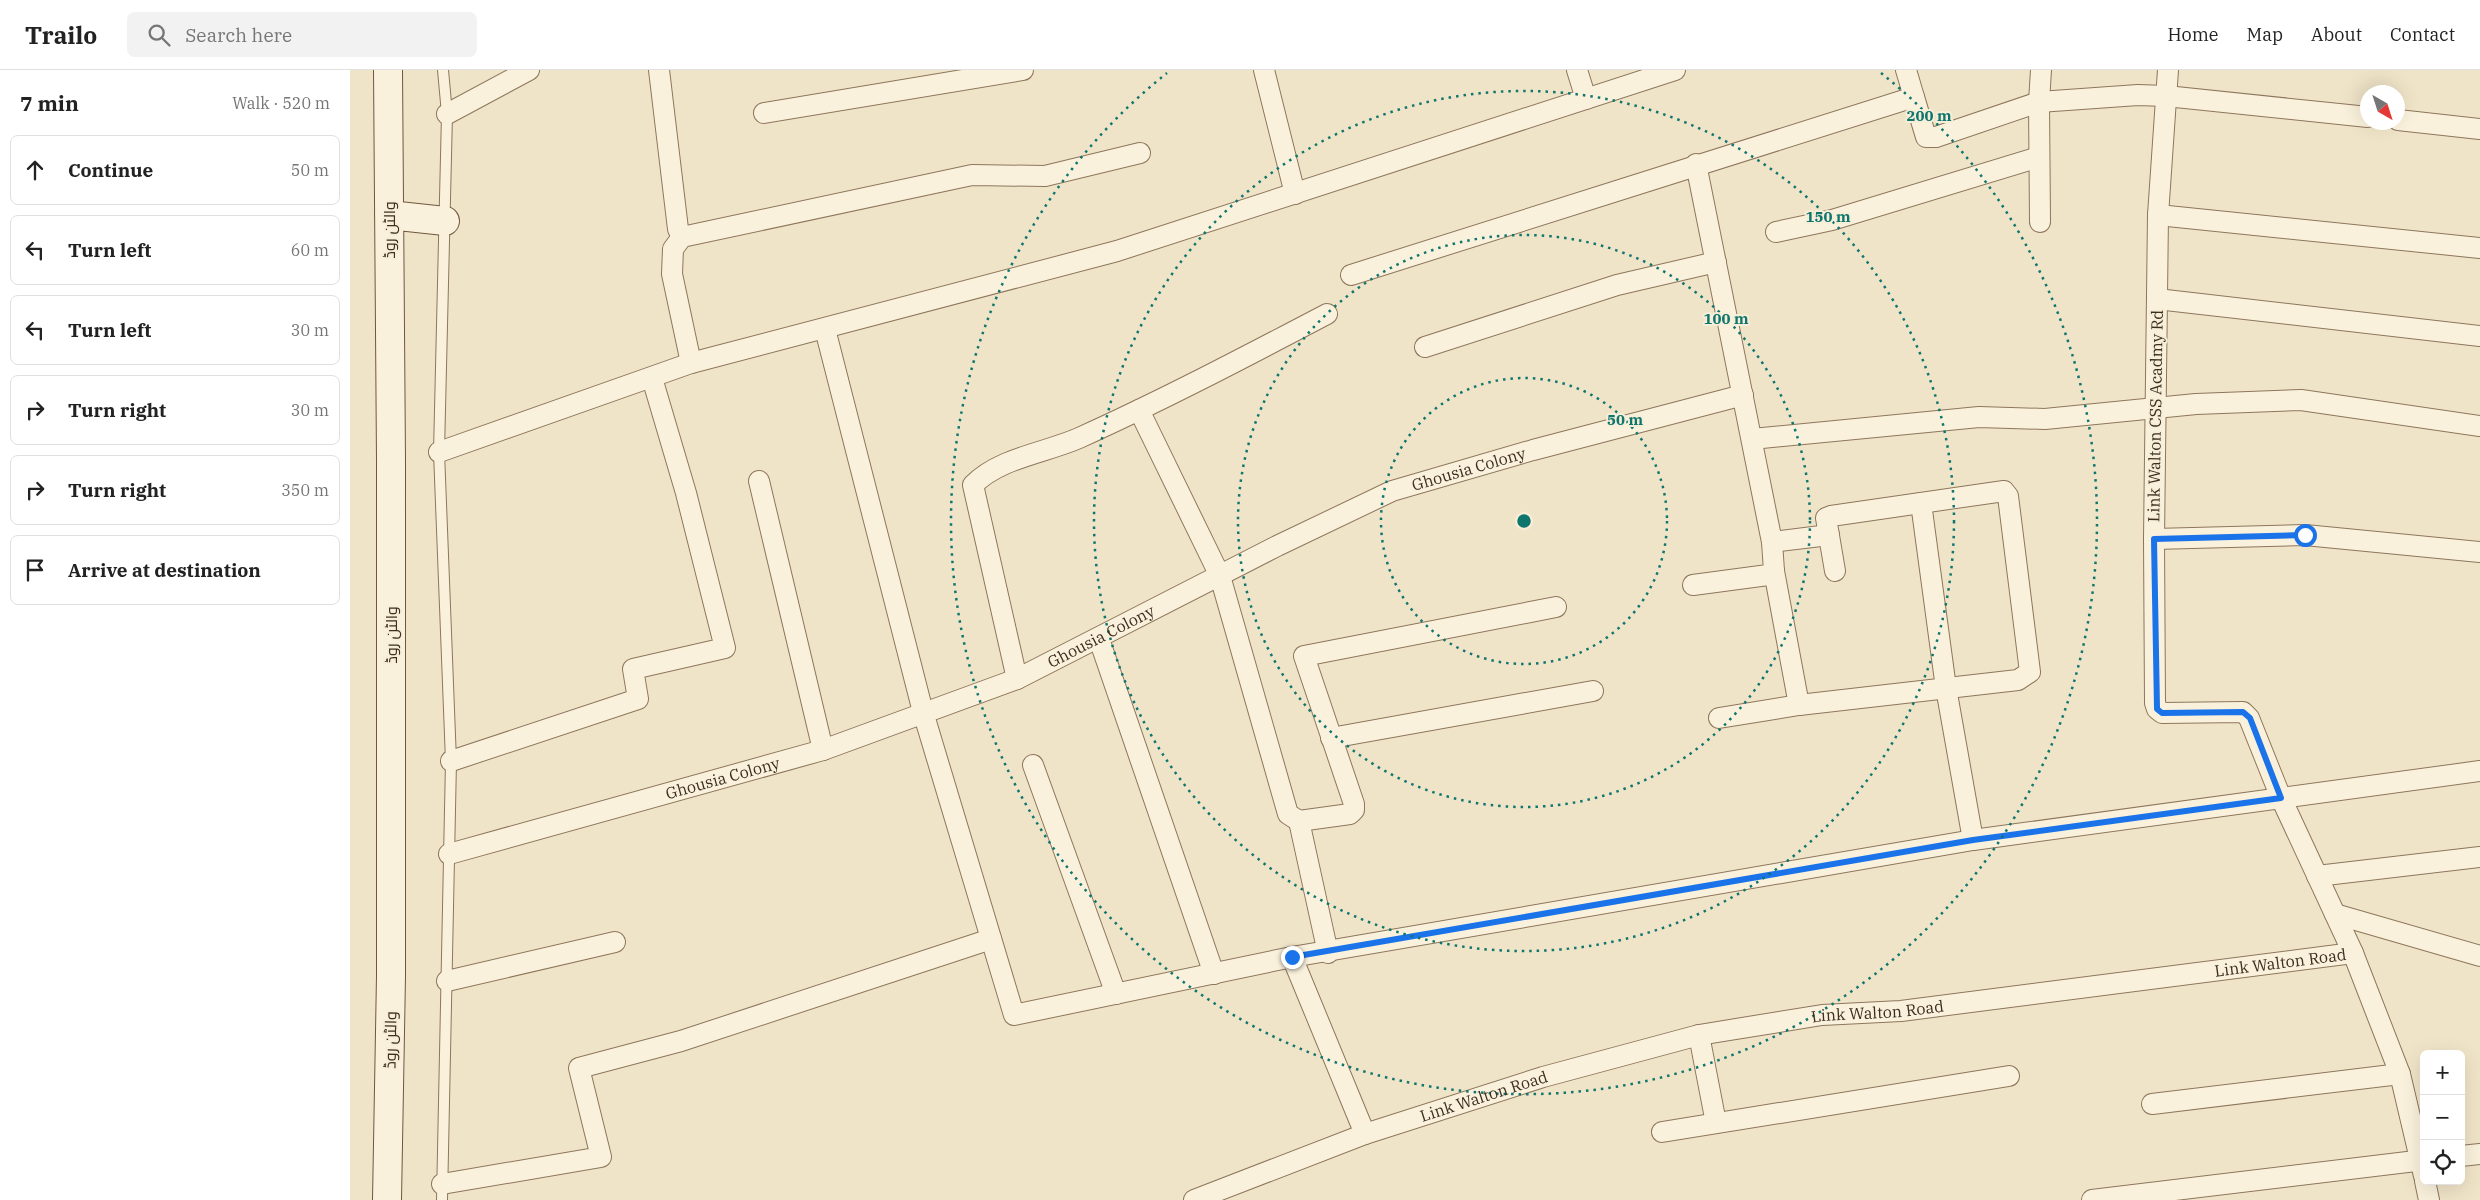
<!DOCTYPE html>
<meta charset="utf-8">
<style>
body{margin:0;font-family:"IBM Plex Serif",Cairo,serif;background:#f2f2f2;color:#222}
.controls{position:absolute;right:15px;bottom:15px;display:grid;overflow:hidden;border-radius:8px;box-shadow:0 5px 20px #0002}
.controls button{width:45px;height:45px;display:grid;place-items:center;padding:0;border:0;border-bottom:1px solid #e0e0e0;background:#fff;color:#222;font:25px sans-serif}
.compass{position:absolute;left:2010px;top:15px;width:45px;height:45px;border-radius:50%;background:#fff;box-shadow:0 5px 20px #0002;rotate:141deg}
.stop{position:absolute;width:15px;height:15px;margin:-11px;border:4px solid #1a73e8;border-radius:50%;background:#fff}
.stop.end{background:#1a73e8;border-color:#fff;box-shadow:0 1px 5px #0008}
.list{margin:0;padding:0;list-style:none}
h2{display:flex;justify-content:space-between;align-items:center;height:65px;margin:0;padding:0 20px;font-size:21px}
h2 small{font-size:16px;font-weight:400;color:#767676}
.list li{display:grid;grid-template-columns:32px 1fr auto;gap:15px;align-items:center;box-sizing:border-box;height:70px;margin:0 10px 10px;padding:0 10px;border:1px solid #e0e0e0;border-radius:8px}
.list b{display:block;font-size:19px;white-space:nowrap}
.list em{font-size:16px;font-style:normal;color:#767676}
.icon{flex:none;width:28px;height:28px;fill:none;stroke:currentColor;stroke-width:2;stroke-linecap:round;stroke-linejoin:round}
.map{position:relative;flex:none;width:2130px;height:1130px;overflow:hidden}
header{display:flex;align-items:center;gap:30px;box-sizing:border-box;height:70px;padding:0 25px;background:#fff;border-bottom:1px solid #e0e0e0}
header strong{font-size:24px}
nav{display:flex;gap:28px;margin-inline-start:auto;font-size:18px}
.search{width:350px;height:45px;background:#f2f2f2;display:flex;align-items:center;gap:12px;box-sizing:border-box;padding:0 18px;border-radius:8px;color:#767676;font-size:19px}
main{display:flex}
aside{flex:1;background:#fff}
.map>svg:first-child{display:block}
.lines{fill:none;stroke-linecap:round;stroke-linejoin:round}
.service-casing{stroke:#8d765c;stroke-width:12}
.minor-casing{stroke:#8d765c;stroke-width:22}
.secondary-casing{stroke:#6f573f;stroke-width:30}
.service{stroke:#faf1dc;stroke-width:10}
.minor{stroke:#faf1dc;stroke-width:20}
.secondary{stroke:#faf1dc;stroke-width:28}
.route{stroke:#1a73e8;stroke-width:6}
.ring{fill:none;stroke:#0f766e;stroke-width:2.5;stroke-dasharray:2.5 5}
.labels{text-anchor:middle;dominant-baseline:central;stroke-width:4;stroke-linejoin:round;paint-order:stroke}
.street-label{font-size:16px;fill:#3d2e20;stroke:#f7eed8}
.centre{fill:#0f766e;stroke:#f7eed8;stroke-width:2.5}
.ring-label{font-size:15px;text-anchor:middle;font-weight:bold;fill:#0f766e;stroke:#f7eed8;stroke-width:4;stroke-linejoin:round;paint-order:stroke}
</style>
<header>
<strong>Trailo</strong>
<div class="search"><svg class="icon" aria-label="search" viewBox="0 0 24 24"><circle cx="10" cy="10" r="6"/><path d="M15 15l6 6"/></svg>Search here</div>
<nav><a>Home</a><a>Map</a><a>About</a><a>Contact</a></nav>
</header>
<main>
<aside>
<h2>7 min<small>Walk · 520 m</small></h2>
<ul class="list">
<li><svg class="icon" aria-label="ahead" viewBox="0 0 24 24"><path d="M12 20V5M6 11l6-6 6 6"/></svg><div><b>Continue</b></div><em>50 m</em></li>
<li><svg class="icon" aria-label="left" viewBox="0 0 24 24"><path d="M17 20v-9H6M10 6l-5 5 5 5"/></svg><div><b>Turn left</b></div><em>60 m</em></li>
<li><svg class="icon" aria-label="left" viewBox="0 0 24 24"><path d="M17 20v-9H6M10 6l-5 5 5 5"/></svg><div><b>Turn left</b></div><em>30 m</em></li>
<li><svg class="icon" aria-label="right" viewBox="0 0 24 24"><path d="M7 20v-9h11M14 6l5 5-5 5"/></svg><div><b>Turn right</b></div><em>30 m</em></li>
<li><svg class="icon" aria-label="right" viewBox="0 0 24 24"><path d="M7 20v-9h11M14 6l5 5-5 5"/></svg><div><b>Turn right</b></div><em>350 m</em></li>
<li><svg class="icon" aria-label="arrive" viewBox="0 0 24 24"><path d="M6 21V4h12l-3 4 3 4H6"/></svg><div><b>Arrive at destination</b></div></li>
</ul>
</aside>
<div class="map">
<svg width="2130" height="1130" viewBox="0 0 2130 1130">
<rect width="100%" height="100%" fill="#f0e4c8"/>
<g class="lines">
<defs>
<path id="service" d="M92,1130L101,691L89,382L97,44L93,0"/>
<g id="minor">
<path d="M309,0L328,159L332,167"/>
<path d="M914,0L945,124"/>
<path d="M1227,0L1236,29"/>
<path d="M1556,0L1564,27"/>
<path d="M1818,0L1808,145L1804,469L1805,633L1807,639L1812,643L1893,642L1899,648L1931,728L2003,883"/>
<path d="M414,43L673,0"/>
<path d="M97,44L179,0"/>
<path d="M2048,50L2130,59"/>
<path d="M1346,94L1422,472L1479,465"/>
<path d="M1808,145L2130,178"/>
<path d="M1690,152L1689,32L1691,0"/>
<path d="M1426,162L1482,150L1689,87"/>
<path d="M1001,205L1564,27L1576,67H1586L1689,32L1788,25L1816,26L2018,47"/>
<path d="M1807,229L2130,266"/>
<path d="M475,259L573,642L664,945L942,887L1623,770L2130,701"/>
<path d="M1075,277L1267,215L1366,192"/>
<path d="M341,293L322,204L323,179L332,167L622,105L695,106L790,83"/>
<path d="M789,340L870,506L938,744L949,751L1000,744L1004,740V734L954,586L1206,537"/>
<path d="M1402,369L1629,347L1695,349L1846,334L1951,330L2130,356"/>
<path d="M89,382L341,293L767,181L1325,0"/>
<path d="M409,411L473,680"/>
<path d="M1571,433L1596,618L1623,770"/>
<path d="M1804,469L1955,465L2130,482"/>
<path d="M1424,501L1449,635"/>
<path d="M1343,515L1418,505L1424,501L1422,472"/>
<path d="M749,569L864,904"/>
<path d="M667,609L623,415C649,388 695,383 729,368C813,330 895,287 977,244"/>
<path d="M1369,648L1449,635L1668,610L1680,602L1658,426L1654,421L1481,446L1476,448L1485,501"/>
<path d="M981,668L1243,621"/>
<path d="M101,691L288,629L283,599L375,578L336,423L302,308"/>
<path d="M683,695L766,924"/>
<path d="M949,751L978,883"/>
<path id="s1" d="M99,784L473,680L667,609L927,476L1042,421L1183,380L1393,325"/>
<path d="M1967,806L2130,787"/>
<path d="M1985,844L2130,886"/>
<path d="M942,887L1015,1064"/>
<path d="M97,911L265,872"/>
<path d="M1349,965L1366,1053"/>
<path d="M1802,1034L2050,1004"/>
<path d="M1312,1062L1659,1006"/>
<path d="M2111,1086L2130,1084"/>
<path d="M2075,1111L2079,1130"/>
<path d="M92,1114L251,1087L229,998L331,971L641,869"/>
<path id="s2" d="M844,1130L1015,1064L1193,1007L1349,965L1472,945L1551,941L2003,883L2050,1004L2074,1106"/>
<path d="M1742,1130L2074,1090"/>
</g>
<path id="secondary" d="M39,145L95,151
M37,1130L41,906V390L38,0"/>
</defs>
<use href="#service" class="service-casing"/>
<use href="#minor" class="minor-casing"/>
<use href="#secondary" class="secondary-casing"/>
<use href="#service" class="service"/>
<use href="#minor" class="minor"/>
<use href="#secondary" class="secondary"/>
</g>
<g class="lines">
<path class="route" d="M942,887L1623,770L1931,728L1900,648L1893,642L1812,643L1807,639L1804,469L1955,465"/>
</g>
<g class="ring">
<circle cx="1174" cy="451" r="143"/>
<circle cx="1174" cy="451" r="286"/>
<circle cx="1174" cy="451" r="430"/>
<path d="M1531 3A573 573 0 1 1 817 3"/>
</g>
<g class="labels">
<g class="street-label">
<text transform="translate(39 160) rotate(-90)">والٹن روڈ</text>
<text transform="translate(1805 346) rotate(-89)">Link Walton CSS Acadmy Rd</text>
<text stroke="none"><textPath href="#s1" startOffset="1094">Ghousia Colony</textPath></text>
<text transform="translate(41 565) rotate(-90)">والٹن روڈ</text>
<text stroke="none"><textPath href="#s1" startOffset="689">Ghousia Colony</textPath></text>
<text stroke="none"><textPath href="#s1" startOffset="284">Ghousia Colony</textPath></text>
<text stroke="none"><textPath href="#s2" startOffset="1118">Link Walton Road</textPath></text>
<text stroke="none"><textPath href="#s2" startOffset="712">Link Walton Road</textPath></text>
<text transform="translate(40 970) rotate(-89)">والٹن روڈ</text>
<text stroke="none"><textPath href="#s2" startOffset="308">Link Walton Road</textPath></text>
</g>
</g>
<circle cx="1174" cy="451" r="8" class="centre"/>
<g class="ring-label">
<text x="1579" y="51">200 m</text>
<text x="1478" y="152">150 m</text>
<text x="1376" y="254">100 m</text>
<text x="1275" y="355">50 m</text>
</g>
</svg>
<div class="controls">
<button>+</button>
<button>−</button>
<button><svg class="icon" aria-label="locate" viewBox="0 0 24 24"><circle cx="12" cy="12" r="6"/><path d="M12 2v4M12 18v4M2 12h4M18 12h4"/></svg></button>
</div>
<svg class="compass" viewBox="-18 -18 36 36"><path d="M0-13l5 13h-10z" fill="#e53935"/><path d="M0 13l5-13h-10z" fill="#767676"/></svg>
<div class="stop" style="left:1955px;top:465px"></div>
<div class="stop end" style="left:942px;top:887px"></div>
</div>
</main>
